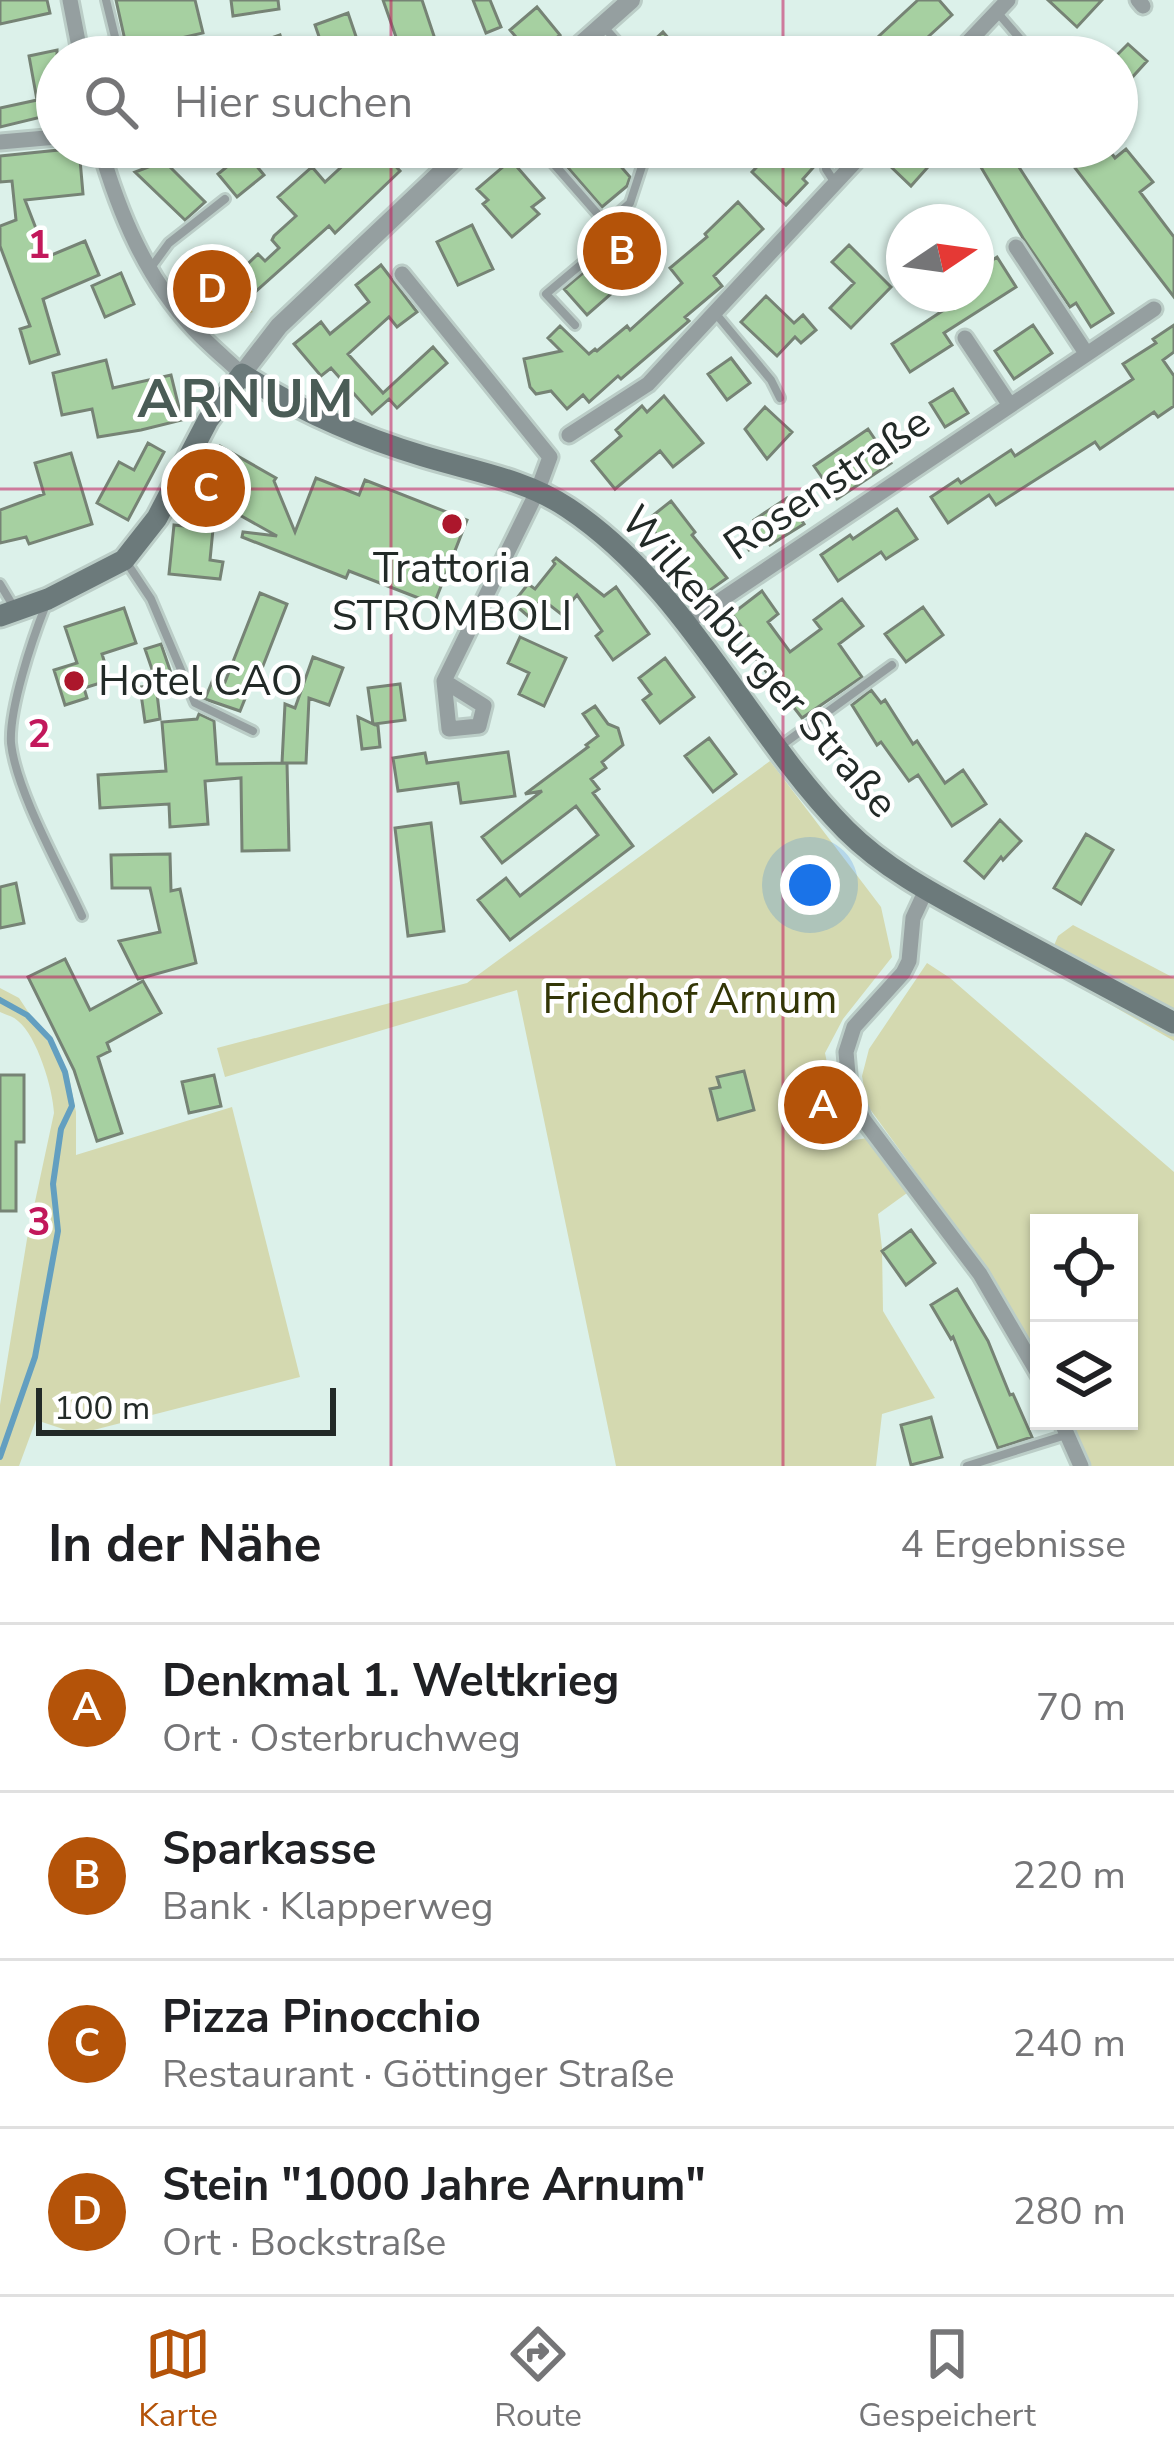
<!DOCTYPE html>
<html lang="de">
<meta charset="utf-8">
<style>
body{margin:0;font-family:"Nunito Sans",sans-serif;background:#f2f2f2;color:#202124}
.controls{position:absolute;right:36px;bottom:36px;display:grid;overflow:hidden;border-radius:0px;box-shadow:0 3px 9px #0004}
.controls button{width:108px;height:108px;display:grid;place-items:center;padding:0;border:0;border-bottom:3px solid #e0e0e0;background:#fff;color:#202124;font:60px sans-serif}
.compass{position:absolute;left:886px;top:204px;width:108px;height:108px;border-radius:50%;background:#fff;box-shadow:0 3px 9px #0004;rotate:77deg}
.scale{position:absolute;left:36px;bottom:30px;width:300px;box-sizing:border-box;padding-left:12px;border:6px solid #222a27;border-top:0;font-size:33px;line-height:42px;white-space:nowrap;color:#222a27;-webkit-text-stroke:9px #fff;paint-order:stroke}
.you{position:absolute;left:810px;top:885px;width:42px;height:42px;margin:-30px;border:9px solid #fff;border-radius:50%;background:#1a73e8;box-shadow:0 0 0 18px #1a73e833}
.badge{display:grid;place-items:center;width:78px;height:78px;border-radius:50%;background:#b45309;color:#fff;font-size:39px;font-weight:700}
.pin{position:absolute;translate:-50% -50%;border:6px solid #fff;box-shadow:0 3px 12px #0006}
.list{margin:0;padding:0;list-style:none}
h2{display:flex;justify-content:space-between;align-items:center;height:156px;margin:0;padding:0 48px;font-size:51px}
h2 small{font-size:39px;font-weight:400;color:#757577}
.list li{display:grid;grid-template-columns:78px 1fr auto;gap:36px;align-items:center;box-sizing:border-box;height:168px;padding:0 48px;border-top:3px solid #e0e0e0}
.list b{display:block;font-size:45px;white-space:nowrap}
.list p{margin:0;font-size:39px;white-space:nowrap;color:#757577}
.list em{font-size:39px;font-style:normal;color:#757577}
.icon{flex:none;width:66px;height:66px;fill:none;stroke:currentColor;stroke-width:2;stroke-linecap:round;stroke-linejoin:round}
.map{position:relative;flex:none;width:1174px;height:1466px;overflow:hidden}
.search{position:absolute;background:#fff;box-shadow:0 3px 9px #0004;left:36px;right:36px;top:36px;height:132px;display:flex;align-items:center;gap:30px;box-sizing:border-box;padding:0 42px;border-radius:66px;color:#757577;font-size:45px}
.sheet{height:828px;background:#fff}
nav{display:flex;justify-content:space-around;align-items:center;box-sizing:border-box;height:168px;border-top:3px solid #e0e0e0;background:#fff;font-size:33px;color:#757577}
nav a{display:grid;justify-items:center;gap:6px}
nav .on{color:#b45309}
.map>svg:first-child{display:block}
.green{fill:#d4d9b0}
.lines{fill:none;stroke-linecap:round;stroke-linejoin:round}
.stream{stroke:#639fc0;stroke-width:6}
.building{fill:#a6d0a1;stroke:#768375;stroke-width:3}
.service-casing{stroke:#bbcdc7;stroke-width:14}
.minor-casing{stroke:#bbcdc7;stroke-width:21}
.tertiary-casing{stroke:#bbcdc7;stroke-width:24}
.secondary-casing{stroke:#bbcdc7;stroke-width:27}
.service{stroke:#959fa0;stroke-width:8}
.minor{stroke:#959fa0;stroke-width:15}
.tertiary{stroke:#959fa0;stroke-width:18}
.secondary{stroke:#6c7a7b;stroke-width:21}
.grid{fill:none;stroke:#c2185b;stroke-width:3;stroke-opacity:0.55}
.poi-dot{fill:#ac172c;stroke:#fff;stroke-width:4.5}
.labels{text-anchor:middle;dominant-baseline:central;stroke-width:9;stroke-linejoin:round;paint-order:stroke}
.street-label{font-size:42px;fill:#222a27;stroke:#fff}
.poi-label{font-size:42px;fill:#222a27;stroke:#fff}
.park-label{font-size:42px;fill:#333606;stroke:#fff}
.district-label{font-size:54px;font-weight:bold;letter-spacing:3px;fill:#4a5c56;stroke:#fff}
.grid-label{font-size:39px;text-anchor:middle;font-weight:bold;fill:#c2185b;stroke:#fff;stroke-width:9;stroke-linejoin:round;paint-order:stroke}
</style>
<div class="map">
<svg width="1174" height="1466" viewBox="0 0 1174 1466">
<rect width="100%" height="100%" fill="#dcf1ea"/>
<path class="green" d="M205,249L218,273L253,312C221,327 195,291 179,267Z
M770,761L881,907L892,957L843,1019L825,1053L843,1142L867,1138L907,1193L878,1214L882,1248L883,1311L935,1398L882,1414L876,1466H616L517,990L225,1077L217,1048L467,983Z
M1073,925L1174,978V1041L1045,967L1058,936Z
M927,963L950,978L1174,1172V1466H1090L1069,1421H1129V1223H1039V1360L987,1270L867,1105L862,1076L869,1049Z
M0,988L19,998L68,1072L76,1112V1155L232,1107L300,1377L78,1434L36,1420L19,1466H0V1405L27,1239L54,1113C53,1089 37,1036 18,1021C13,1016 6,1015 0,1012Z"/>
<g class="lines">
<path class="stream" d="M0,1000L27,1015L50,1039L65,1072L72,1106L61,1129L53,1184L58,1231L35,1357L0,1457"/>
</g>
<path class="building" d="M0,0H47L50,13L0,24Z
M116,0H195L203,33L155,44L154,39L126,45Z
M231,0H278L279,9L233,16Z
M383,0H422L441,57H403Z
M473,0H490L501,27L486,33Z
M918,0H939L952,15L906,57H868L885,42L879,36Z
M1048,0H1102L1077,27Z
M537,7L560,35L533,57L510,30Z
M348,13L363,57H326L315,25Z
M663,32L685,57H639V54Z
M280,35L287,57H224V54Z
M1128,44L1147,61L1117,94V55Z
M57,50V120L42,123L41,117L0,127V108L37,100L29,56Z
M363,147H378L400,171L335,233L329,226L253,294L236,275L258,254L265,261L279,248L272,240L274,236L296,216L278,197L312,167L325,182Z
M550,147H604L630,177L627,186L602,207Z
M776,147H807L819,161L803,179L807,183L786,205L752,172Z
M904,147L928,167L911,186L888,164Z
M969,147H1006L1113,313L1091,327L1076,303L1070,307L1023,238Z
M1059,147H1107L1115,158L1126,149L1153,182L1140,192L1174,237V297Z
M79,148L83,194L25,200L47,257L85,241L99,275L43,299L59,354L30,363L20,329L30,326L0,246V226L16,220L12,181L0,182V156Z
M245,152L264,175L237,197L218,174Z
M511,160L544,198L532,207L539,214L512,237L483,204L488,200L477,189Z
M164,161L205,202L185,220L135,172Z
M738,202L763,229L714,276L722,286L685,317L689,321L621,379L618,376L589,402L583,395L567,409L551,391L536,394L530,387L524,359L561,351L548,338L560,326L589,354L595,349L597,351L627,326L630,330L682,283L670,268L707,237L705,234Z
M472,225L493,269L458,285L437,242Z
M623,239L645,264L587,315L564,289Z
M849,245L891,287L851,328L830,308L854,283L832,262Z
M997,257L1016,287L944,333L952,345L910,372L892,344L956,302L951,294H976V271Z
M381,265L417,312L397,327L389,317L348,354L383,393L433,347L447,363L397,408L389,399L372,414L331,368L321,376L294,344L321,322L330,334L369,302L356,285Z
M121,273L134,304L105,317L92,286Z
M766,296L794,323L803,315L816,330L801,343L795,337L777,356L741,322Z
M1033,325L1052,353L1014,379L995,351Z
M1174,325V352L1163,360L1174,376V406L1158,417L1154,412L1100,449L1095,442L996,505L989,495L948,523L931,497L958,479L961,483L1011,450L1015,456L1133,379L1123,364L1156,343L1153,339Z
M731,358L750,383L727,400L708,374Z
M106,360L113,388L171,375L182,420L141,430L98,437L92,409L62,415L53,373Z
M953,389L968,413L945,427L930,403Z
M664,396L703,443L673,467L660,451L615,489L592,461L621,436L616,430L642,406L647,412Z
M765,407L792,432L767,459L745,429Z
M868,429L891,463L837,499L814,466Z
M148,443L164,452L128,520L97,503L119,462L134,470Z
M220,446L276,478L274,481L295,532L316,478L359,495L365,480L467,520L434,604L349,571L346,578L242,537L243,532L277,536L195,490Z
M71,453L92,524L29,544L26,537L0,543V510L44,494L35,463Z
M787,498L804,524L770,545L766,538L749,550L740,537L757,525L754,520Z
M671,501L695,532L692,535L727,578L703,595L646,521Z
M897,509L917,539L886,559L881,552L838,581L821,555L850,535L853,539Z
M174,525L213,529L210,560L223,562L220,579L169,574Z
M556,558L604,596L616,587L649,634L613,660L596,636L602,631L577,595L561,614L542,599L528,616L513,603L528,584L535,589L555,564L553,561Z
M762,591L778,614L768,622L790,652L821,629L814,620L842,599L863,626L839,644L862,677L802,718L754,656L760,652L732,614Z
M260,593L287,604L261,671L257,669L240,711L205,699L214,677L225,682Z
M923,607L943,635L906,662L885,634Z
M124,608L136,643L102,654L110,680L84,688L87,698L65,705L54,670L77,663L65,627Z
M520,637L566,658L544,706L519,694L529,673L508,663Z
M161,644L173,679L157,684L145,649Z
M313,657L343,668L329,705L309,698L306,763H282L285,704L295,708Z
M665,658L694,697L660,723L643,700L651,694L639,678Z
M400,684L405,720L374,724L378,726L380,747L362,749L358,717L373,724L368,688Z
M156,685L160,719L145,722L140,687Z
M871,690L881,703L885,700L913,744L917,741L945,783L963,770L986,804L952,826L918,775L909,781L881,742L877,745L852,705Z
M595,706L608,724L618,728L623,745L602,762L606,768L591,779L599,789L593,793L633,846L510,940L478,900L506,878L520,896L598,835L576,806L502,863L482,837L542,791L525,794L588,747L586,745L598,736L583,714Z
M199,714L214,721L217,764L287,763L289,850L242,851L241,778L205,781L208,824L170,827L169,804L100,808L98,775L166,771L162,722L197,719Z
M709,738L736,774L713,792L685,756Z
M508,752L515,796L461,803L458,783L398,791L393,758L425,753L427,763Z
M1000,820L1021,841L1003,860L1001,857L984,878L965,861Z
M431,823L444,931L408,936L395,828Z
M1086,834L1113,850L1081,904L1054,888Z
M170,854L171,891L180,889L196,963L138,979L119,941L160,932L150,888H112L111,855Z
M16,883L24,923L0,928V887Z
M65,959L90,1010L143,981L161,1013L107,1043L110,1051L98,1057L122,1133L97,1141L74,1070L28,977Z
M744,1071L754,1110L718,1120L710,1089L720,1087L717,1077Z
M0,1075H24V1142H16V1211H0Z
M214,1075L221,1106L189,1113L182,1082Z
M911,1230L935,1263L906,1285L882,1251Z
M957,1289L988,1341L1010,1395L1013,1394L1032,1437L998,1448L953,1337L951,1339L931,1305Z
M931,1417L942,1457L911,1465L901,1425Z"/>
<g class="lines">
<defs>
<path id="service" d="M997,12L1034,55
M604,27L631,57
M81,48L116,41L106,0
M797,48L806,57
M539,147L616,235L546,294L575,325
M831,147L826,169L835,183
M606,224L630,203L646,154L655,147
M150,269L169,243L225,199
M716,314L771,380L780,398
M127,563L151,599L195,703L253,731
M0,584L15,609
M45,607C32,640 9,709 11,743C16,791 61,870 82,916
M782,745L892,665
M967,1466L1066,1435"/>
<path id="minor" d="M70,0L81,57
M1138,0L1143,6
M954,57L1008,0
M0,142L57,137
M100,147C119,213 146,278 194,329C209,345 226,359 242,374
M1016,247L1086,353
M402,274L550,457L537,492L444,681L449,729L479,726L484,706L444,681
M965,338L1009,404
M569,435L648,384L869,147
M685,624L1154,309
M926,890L913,918L909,961L903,973L854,1027L846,1052L849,1085L863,1119L980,1274L1039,1375
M1061,1421L1081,1466"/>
<path id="tertiary" d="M567,57L631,0
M242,374L279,326L468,147"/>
<path id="secondary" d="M0,616L48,599L124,560L157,518L208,420L242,374C298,410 360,437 423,456C472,471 525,479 568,508C688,588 747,730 846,830C889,873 945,900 998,929C1056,960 1115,992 1174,1023"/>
</defs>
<use href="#service" class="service-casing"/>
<use href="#minor" class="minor-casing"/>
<use href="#tertiary" class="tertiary-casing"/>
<use href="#secondary" class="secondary-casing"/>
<use href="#service" class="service"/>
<use href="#minor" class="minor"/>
<use href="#tertiary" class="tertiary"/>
<use href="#secondary" class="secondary"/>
</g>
<path class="grid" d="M391,0V57M783,0V57M391,147V1466M783,147V1466M0,489H1174M0,977H1174"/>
<g class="poi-dot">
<circle cx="452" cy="524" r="12"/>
<circle cx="74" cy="681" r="12"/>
</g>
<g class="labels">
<g class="street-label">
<text transform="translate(827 484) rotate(-34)">Rosenstraße</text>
<text transform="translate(759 662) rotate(49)">Wilkenburger Straße</text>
</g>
<g class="poi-label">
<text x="452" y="568">Trattoria<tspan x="452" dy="48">STROMBOLI</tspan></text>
<text x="98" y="681" text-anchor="start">Hotel CAO</text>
</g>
<g class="park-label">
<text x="690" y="999">Friedhof Arnum</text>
</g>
<g class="district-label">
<text x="247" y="399">ARNUM</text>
</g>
</g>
<g class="grid-label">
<text x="39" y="258">1</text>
<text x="39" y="747">2</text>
<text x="39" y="1235">3</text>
</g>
</svg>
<div class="controls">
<button><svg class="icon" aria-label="locate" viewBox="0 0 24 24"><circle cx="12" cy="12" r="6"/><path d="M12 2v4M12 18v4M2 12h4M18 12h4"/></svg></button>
<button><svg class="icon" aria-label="layers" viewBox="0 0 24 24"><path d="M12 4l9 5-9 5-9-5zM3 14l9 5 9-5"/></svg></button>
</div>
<svg class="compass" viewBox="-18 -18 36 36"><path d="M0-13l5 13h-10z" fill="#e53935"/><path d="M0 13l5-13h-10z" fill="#757577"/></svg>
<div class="scale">100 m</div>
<div class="you"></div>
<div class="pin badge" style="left:823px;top:1105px">A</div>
<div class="pin badge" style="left:622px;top:251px">B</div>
<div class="pin badge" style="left:206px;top:488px">C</div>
<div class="pin badge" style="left:212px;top:289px">D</div>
<div class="search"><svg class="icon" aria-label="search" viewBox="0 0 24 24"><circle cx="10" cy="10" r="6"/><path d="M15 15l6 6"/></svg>Hier suchen</div>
</div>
<section class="sheet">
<h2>In der Nähe<small>4 Ergebnisse</small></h2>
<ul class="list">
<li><span class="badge">A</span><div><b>Denkmal 1. Weltkrieg</b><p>Ort · Osterbruchweg</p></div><em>70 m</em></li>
<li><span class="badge">B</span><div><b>Sparkasse</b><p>Bank · Klapperweg</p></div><em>220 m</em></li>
<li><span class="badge">C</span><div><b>Pizza Pinocchio</b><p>Restaurant · Göttinger Straße</p></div><em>240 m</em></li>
<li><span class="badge">D</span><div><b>Stein &quot;1000 Jahre Arnum&quot;</b><p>Ort · Bockstraße</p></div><em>280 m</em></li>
</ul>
</section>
<nav>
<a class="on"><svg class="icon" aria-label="map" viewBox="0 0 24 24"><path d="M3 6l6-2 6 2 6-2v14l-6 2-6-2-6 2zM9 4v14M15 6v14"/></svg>Karte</a>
<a><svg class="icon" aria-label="directions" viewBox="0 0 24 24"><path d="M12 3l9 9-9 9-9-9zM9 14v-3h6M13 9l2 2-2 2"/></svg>Route</a>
<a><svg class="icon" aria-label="saved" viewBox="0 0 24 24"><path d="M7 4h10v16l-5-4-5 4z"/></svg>Gespeichert</a>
</nav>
